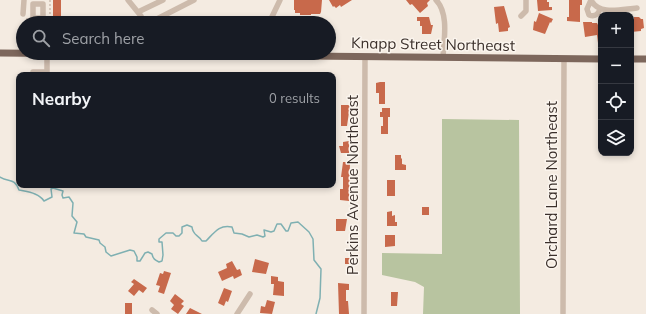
<!DOCTYPE html>
<meta charset="utf-8">
<style>
body{margin:0;font-family:Mulish,sans-serif;background:#20242c;color:#f1f3f6}
.controls{position:absolute;right:12px;top:12px;display:grid;overflow:hidden;border-radius:8px;box-shadow:0 2px 6px #0003}
.controls button{width:36px;height:36px;display:grid;place-items:center;padding:0;border:0;border-bottom:1px solid #363941;background:#171b24;color:#f1f3f6;font:20px sans-serif}
.list{margin:0;padding:0;list-style:none}
h2{display:flex;justify-content:space-between;align-items:center;height:52px;margin:0;padding:0 16px;font-size:17px}
h2 small{font-size:13px;font-weight:400;color:#9ea1a6}
.icon{flex:none;width:22px;height:22px;fill:none;stroke:currentColor;stroke-width:2;stroke-linecap:round;stroke-linejoin:round}
.map{position:relative;flex:none;width:646px;height:314px;overflow:hidden}
.search{position:absolute;background:#171b24;box-shadow:0 2px 6px #0003;left:16px;top:16px;width:320px;height:44px;display:flex;align-items:center;gap:10px;box-sizing:border-box;padding:0 14px;border-radius:22px;color:#9ea1a6;font-size:15px}
.panel{position:absolute;background:#171b24;box-shadow:0 2px 6px #0003;left:16px;top:72px;width:320px;height:116px;border-radius:8px}
.map>svg:first-child{display:block}
.green{fill:#b8c4a0}
.lines{fill:none;stroke-linecap:round;stroke-linejoin:round}
.stream{stroke:#7fb0b2;stroke-width:1.5}
.building{fill:#c8694b}
.path{stroke:#b9a596;stroke-width:1;stroke-dasharray:2 2;stroke-linecap:butt}
.minor{stroke:#cdbbac;stroke-width:5.5}
.major{stroke:#7d675c;stroke-width:7}
.labels{text-anchor:middle;dominant-baseline:central;stroke-width:3;stroke-linejoin:round;paint-order:stroke}
.street-label{font-size:15px;fill:#3b302b;stroke:#fbf5ee}
</style>
<div class="map">
<svg width="646" height="314" viewBox="0 0 646 314">
<rect width="100%" height="100%" fill="#f4ebe1"/>
<path class="green" d="M442,119L519,120L520,314H423L424,287L415,282L382,275V253L442,254Z"/>
<g class="lines">
<path class="stream" d="M0,177C9,183 14,177 19,190C28,192 39,193 44,201L52,197L51,189L53,188L63,191L62,195L63,198L69,197L73,203L72,216L77,222L74,233L84,234L86,237L99,240L100,243L105,247L106,252L111,256L130,250L134,251L137,257V261H140L145,253L148,252L152,254C153,259 155,260 159,262L162,261L163,255L162,242H159V239L166,233H173L176,236H179L182,233V227L187,225L192,227C193,236 198,234 202,241H206C214,233 219,224 232,227L234,233L242,234L249,237L257,235L263,237L265,236L264,230L271,232L274,231L277,224H281L286,231H288L291,223L298,222L309,232L313,239L314,260L321,269L320,298L316,314"/>
</g>
<path class="building" d="M53,0H61V23H53Z
M294,0H322L321,12L320,14H311V15H300V13H295V10H294Z
M329,0H352L341,7L340,5L336,8L334,6L333,7Z
M406,0H430L427,3L428,6L420,13L412,4L410,5Z
M537,0H547V2H549V7H552V10L538,11Z
M569,0H582V5H580V22L567,21V17H569Z
M504,6L510,27L508,28V31L499,32L498,23L496,24L494,7Z
M539,13L553,19L551,23L550,22L545,34L533,30L534,21L536,22Z
M417,17H429L431,25H433L431,34H422V26H420V21H417Z
M634,17H639L641,19H643L644,28L641,29V31L631,32V19H634Z
M583,22H592V23H597L598,25H601V43H598L597,35L585,37Z
M380,82H385V104H379V93H376V83Z
M341,105H350L347,126H341Z
M382,108H390V117H388V134H381V126H383V117H380V112H382Z
M349,141V153H341L339,146H343V142Z
M395,155H401V158L402,159V164L406,165V170H395Z
M343,162H350L349,201L340,200V189H343V177H341Z
M387,180H395V196H387Z
M422,207H429V215H422Z
M392,211V216L395,215V222H397V226H387V212Z
M336,219H347L345,231H336Z
M385,235H395V246L385,247Z
M345,258H356V264H345Z
M255,259L269,263L266,274L252,272Z
M232,261L237,270L240,269L242,275L234,279L233,276L222,281L218,272L227,268L226,264Z
M164,271L171,273L164,294L158,292L160,286L156,285L160,273L163,274Z
M271,276L278,277V281L284,282V296L273,295L274,284H271Z
M134,279L147,288L143,293L139,290L134,296L128,291L134,284L131,282Z
M338,283L349,284V290H346V301H348L349,314H339Z
M224,288L232,291L228,302L226,301L224,306L218,303Z
M391,292H398L397,306H391Z
M175,294L184,301L181,304L184,306L178,314L171,309L174,305L170,301Z
M267,300L275,302L272,314L260,313L261,306L265,307Z
M125,303H132V314H125Z
M190,308L202,314H186Z"/>
<g class="lines">
<path class="path" d="M27,18V23
M50,18V0"/>
<path class="minor" d="M128,0L141,16L143,23
M436,0C449,13 444,40 443,57
M591,0C599,16 622,9 637,8
M591,0L587,9L589,15C595,17 598,15 600,9
M138,12L163,0
M23,14L24,0
M521,16L526,11V0
M43,18H33V4H43V18L47,23
M149,23L194,0
M269,23L280,0
M47,53V75
M33,75V72H47
M152,310L157,314
M563,313L564,59
M237,314L250,294
M364,314L365,57"/>
<path class="major" d="M0,53L601,59
M631,59H646"/>
</g>
<g class="labels">
<g class="street-label">
<text transform="translate(433 44) rotate(1)">Knapp Street Northeast</text>
<text transform="translate(352 185) rotate(-90)">Perkins Avenue Northeast</text>
<text transform="translate(551 185) rotate(-90)">Orchard Lane Northeast</text>
</g>
</g>
</svg>
<div class="controls">
<button>+</button>
<button>−</button>
<button><svg class="icon" aria-label="locate" viewBox="0 0 24 24"><circle cx="12" cy="12" r="6"/><path d="M12 2v4M12 18v4M2 12h4M18 12h4"/></svg></button>
<button><svg class="icon" aria-label="layers" viewBox="0 0 24 24"><path d="M12 4l9 5-9 5-9-5zM3 14l9 5 9-5"/></svg></button>
</div>
<div class="search"><svg class="icon" aria-label="search" viewBox="0 0 24 24"><circle cx="10" cy="10" r="6"/><path d="M15 15l6 6"/></svg>Search here</div>
<section class="panel">
<h2>Nearby<small>0 results</small></h2>
<ul class="list">
</ul>
</section>
</div>
